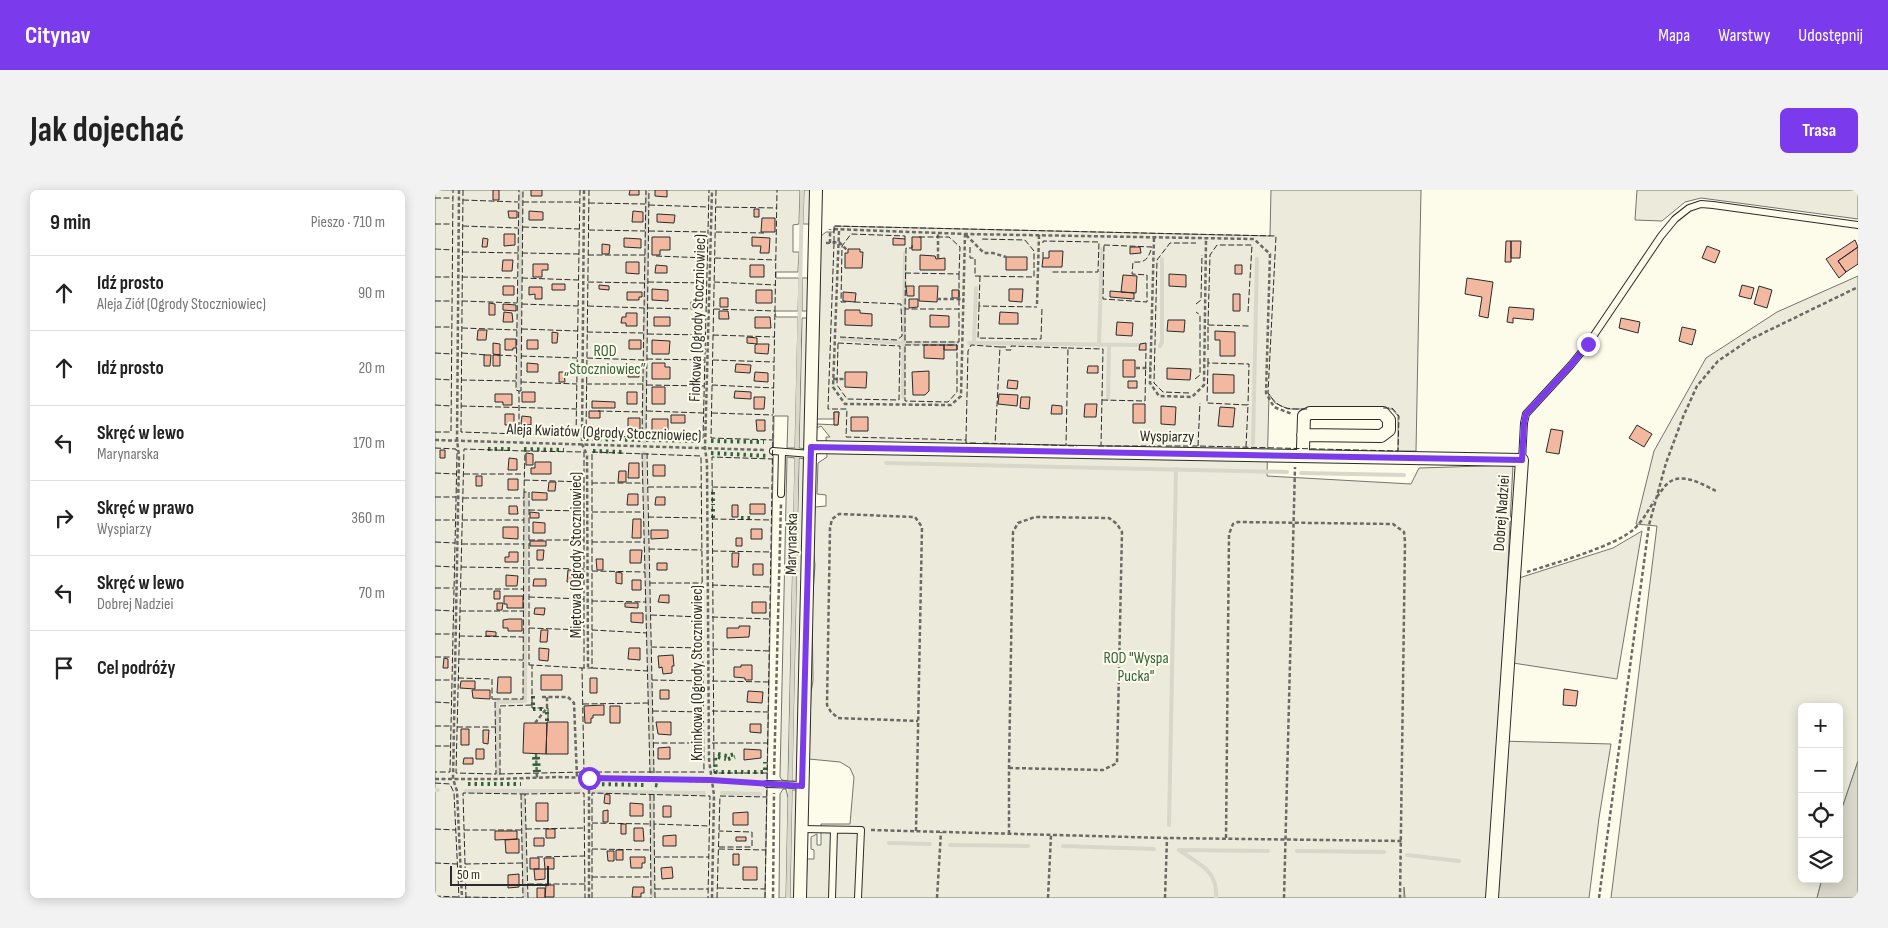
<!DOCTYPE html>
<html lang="pl">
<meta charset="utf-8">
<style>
body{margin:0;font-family:"Sofia Sans Condensed",sans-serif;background:#f2f2f2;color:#222}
.controls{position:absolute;right:15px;bottom:15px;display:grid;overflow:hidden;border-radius:8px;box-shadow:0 2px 12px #0003}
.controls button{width:45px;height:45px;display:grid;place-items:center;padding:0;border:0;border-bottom:1px solid #e0e0e0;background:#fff;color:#222;font:25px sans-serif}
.scale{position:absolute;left:15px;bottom:12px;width:99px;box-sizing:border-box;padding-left:5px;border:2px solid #2b2b2b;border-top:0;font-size:14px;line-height:18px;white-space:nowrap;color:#2b2b2b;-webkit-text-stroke:4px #fdfbea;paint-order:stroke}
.stop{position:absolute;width:15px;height:15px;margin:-11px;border:4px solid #7c3aed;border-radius:50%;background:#fff}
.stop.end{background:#7c3aed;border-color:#fff;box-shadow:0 1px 5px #0008}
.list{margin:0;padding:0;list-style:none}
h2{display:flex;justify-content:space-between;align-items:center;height:65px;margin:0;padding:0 20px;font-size:21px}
h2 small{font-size:16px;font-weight:400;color:#767676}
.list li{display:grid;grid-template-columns:32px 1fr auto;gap:15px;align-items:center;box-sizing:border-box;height:75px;padding:0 20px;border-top:1px solid #e0e0e0}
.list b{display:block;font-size:19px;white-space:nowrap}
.list p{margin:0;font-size:16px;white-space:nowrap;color:#767676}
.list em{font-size:16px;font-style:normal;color:#767676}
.icon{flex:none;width:28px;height:28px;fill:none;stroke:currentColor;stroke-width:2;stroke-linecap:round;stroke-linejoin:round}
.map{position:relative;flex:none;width:1423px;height:708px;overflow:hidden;border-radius:8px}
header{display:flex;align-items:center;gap:30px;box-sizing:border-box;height:70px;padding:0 25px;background:#7c3aed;color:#fff}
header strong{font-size:24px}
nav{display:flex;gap:28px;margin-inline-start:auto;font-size:18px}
.intro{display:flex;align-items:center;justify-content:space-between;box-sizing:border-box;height:120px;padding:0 30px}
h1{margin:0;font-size:35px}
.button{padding:12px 22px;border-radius:8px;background:#7c3aed;color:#fff;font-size:18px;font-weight:700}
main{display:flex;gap:30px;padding:0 30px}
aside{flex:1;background:#fff;border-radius:8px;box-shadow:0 2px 12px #0003}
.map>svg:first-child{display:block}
.green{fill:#ecebdb;stroke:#74746e}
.water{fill:#d8d7c9;stroke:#74746e}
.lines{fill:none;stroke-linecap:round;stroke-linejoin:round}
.stream{stroke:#d8d7c9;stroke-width:4}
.building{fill:#f2b8a0;stroke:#2b2b2b}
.service-casing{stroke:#2b2b2b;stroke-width:8}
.minor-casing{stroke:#2b2b2b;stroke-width:14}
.path{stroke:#6a6964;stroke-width:2.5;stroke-dasharray:4 2.5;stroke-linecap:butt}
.service{stroke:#fdfbea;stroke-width:6}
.minor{stroke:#fdfbea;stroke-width:12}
.hedge{stroke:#34623c;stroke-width:4;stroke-dasharray:2.5 4;stroke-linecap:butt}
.fence{stroke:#2b2b2b;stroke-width:1;stroke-dasharray:6 2.5;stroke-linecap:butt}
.route{stroke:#7c3aed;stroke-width:6}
.labels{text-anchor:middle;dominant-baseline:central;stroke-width:4;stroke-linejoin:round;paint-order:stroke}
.street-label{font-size:16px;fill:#2b2b2b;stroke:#fdfbea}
.park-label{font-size:16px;fill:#34623c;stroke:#fdfbea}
</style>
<header>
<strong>Citynav</strong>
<nav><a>Mapa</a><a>Warstwy</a><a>Udostępnij</a></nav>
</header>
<div class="intro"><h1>Jak dojechać</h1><a class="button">Trasa</a></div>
<main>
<aside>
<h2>9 min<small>Pieszo · 710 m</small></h2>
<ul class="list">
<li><svg class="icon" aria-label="ahead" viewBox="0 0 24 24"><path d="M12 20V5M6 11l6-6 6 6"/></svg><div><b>Idź prosto</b><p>Aleja Ziół (Ogrody Stoczniowiec)</p></div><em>90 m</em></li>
<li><svg class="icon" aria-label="ahead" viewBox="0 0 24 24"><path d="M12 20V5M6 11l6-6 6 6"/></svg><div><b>Idź prosto</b></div><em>20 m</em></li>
<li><svg class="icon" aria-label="left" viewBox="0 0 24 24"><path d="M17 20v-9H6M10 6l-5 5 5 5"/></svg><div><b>Skręć w lewo</b><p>Marynarska</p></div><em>170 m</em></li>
<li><svg class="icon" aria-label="right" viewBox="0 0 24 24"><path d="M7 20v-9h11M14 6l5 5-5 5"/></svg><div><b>Skręć w prawo</b><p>Wyspiarzy</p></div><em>360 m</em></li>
<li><svg class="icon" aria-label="left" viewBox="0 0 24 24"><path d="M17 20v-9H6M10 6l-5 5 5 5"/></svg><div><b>Skręć w lewo</b><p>Dobrej Nadziei</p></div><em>70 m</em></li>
<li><svg class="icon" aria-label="arrive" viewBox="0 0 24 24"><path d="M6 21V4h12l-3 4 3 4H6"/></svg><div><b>Cel podróży</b></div></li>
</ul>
</aside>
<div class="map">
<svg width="1423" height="708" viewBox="0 0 1423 708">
<rect width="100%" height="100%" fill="#fdfbea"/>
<path class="green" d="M0,0H365L364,34L358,35V62H364L363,82H341V88H364L363,121H340L341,127H363L360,258H352L353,226H339L330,708H0Z
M369,0H376L375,34H368Z
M836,0H986L981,261H963V226L957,219H853L840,213L834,204L832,286L976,294L984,278L1078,275L1064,551L1176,554L1164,628L1154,708H970L969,697V708H371L372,669H379V660L376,659V647L382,644V655H386V634H415L419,587L415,578L405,572L374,569L376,502L378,491L377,416L380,375L378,358L380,317L391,316V305L382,304L383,273L392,267L391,247H395L386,236L382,238V234L403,235L404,222H399V229H382L386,46L391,42H399V36L835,46Z
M1202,0H1423V29L1266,8L1250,12L1227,31L1200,30Z
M1423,86V571L1404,627V517H1367V689H1387L1382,708H1176L1222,336L1201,334L1219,261L1271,168L1342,122Z
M367,88H374L373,121H367Z
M367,128H373L371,259L364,258Z
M352,267L360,268L353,591L347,590L345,587Z
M364,268L370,269L363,592L357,591Z
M1207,341L1182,489L1078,473L1084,388L1178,358Z
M348,599H351L353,608L351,708H344L345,604Z
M357,600H363L360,708H355Z"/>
<path class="water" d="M1423,571V708H1382L1387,689H1404V627Z"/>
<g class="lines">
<path class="stream" d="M407,149L469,153H522
M534,153L705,155
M539,153L541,98
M664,155L667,59
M725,156L727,152V69
M84,197L86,0
M468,207L470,63
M673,209L674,155
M209,252L212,0
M818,254L822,69
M209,263L217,582
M451,273L852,282
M866,283L969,285
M63,584L62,512L90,511L91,304
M0,600H3
M31,601H145
M88,601L90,708
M157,602L269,603
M217,602L218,708
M287,603L325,604
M734,635L741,279
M454,653L495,654
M515,655L593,656
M628,656L719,659
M744,660L833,661
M744,660C765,675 783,680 781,708
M862,661L949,662
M972,665L1024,671
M353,708L367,0"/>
</g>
<path class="building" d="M58,0H64V10H58Z
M96,0H107V6H96Z
M195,0H204V5H194Z
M220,0H232V7L220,6Z
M319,19H324V27H319Z
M73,21H82V28H74Z
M94,21L108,22V30H94Z
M198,21L208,22V32H197Z
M222,24L240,25L239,33L222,32Z
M327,28H340V42H326Z
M69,44H80V55L69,56Z
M217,47H235V60H225V65H217Z
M317,47L335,48L334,63H325L326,56H317Z
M477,47H486V60H477Z
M48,48L53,49L52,57H47Z
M189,48L206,49V58L189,57Z
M458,48L470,49V55H458Z
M1420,50L1423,57L1403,71L1411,82L1404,88L1391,69Z
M1071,51H1076V72H1070Z
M1076,51H1086L1085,68H1076Z
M167,54L175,55L174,64H167Z
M1272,56L1285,61L1280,73L1267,68Z
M695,57H705L706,63L695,64Z
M1423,57V74L1411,82L1403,71Z
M413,59H425V62H428L427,78H410V63H413Z
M614,61H628L627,77H607L608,68H614Z
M485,65L500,66L501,69L510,68V80H485Z
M571,67H592V80H571Z
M68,70H78L77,81H67Z
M191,72H204V84L191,83Z
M98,74H113V80H107V87H98Z
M221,75L232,76V83H220Z
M315,75H329V87H315Z
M800,75H807V84H800Z
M734,84L751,85V97L734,96Z
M688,85L702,86L701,103L686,102Z
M1032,88L1058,92L1053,128L1044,126L1047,107L1030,104Z
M117,94H130V100H117Z
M164,95L174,96V100L164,99Z
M1307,95L1319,98L1316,109L1304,106Z
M68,96H79V105H68Z
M471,96H479V106H472Z
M484,96H503L502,112L484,111Z
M1324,96L1337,100L1332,118L1319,114Z
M94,97H107V109H100V104L94,105Z
M217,99L233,100V111L217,110Z
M574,99H588L587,112L574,111Z
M321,100H337V113H321Z
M517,100H524V108H517Z
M675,101L699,103V109L675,107Z
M192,102H207V107H204V110H192Z
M408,102L421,103L420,112L408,111Z
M798,104H805V121H798Z
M285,108H293V117H285Z
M474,109H483V117L474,118Z
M256,112H268V118H256Z
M54,113L60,114V125H54Z
M68,114L81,115V121L68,120Z
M1074,117L1099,119L1098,130L1078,128V133L1072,132Z
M410,120H425V123L437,124V136L410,135Z
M284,121H293L294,129H284Z
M69,122L77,123L78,132H68Z
M565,122L583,123V134H564Z
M191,123H202V136H191V133H186L187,127H191Z
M495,125L514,126V137H495Z
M219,127H235V136H219Z
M320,127H335L336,138H320Z
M1186,128L1205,132L1203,143L1184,138Z
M733,130H750L749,142L732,141Z
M682,132L698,133L697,146L681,145Z
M1247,137L1261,140L1257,155L1244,151Z
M43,140H52L51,150H42Z
M780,141L800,142V166H785V150H780Z
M117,142L123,143L122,153H117Z
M312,147L322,148V154L312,153Z
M70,149H81V158H78V160H70Z
M92,150H103V159H92Z
M194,150H206V159H194Z
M217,150L235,151L234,164H217Z
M58,153L65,154V165L58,164Z
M711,153V160H704L705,154Z
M322,154H334L333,164L320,163V155Z
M489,155H509V169L489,168Z
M509,155H522V160H509Z
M49,165H56L55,176H49Z
M58,165H65V176H58Z
M688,170H700V187H688Z
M92,173L103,174V182H92Z
M217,173H230V177H235V189H217Z
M301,174L316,175L315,183L300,182Z
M653,176H663V183H652Z
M732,178L756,179L755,190L732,189Z
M193,180H204V187H193Z
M494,181V201L490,205H478L477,182Z
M124,182H129L130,192H124Z
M320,182L333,183V192L319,191Z
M410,182H432L431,198L410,197Z
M778,184L799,185V203H778Z
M573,190L583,191L582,199L572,198Z
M693,191H702V198H693Z
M217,197H230V214H217Z
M300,201L316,202V209L299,208Z
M87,202H100V212H87Z
M192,202H202V214H192Z
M60,204H77V215H68V212H60Z
M564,204L583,205L582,216L563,214Z
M319,207H330L329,219H319Z
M586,207H595L594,219L585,218Z
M157,211L180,212V218H157Z
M650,214H662L661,227H649Z
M698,214H710V233H698Z
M617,215L627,216V224H616Z
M726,216L741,217L740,235L726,234Z
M785,217L800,218L798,237L783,236Z
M154,221H165V228H154Z
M399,222H404L403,235H399Z
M70,224H79V235H70Z
M236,225H250V233H236Z
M87,226L96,227V235L86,234Z
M416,227H433V241H416Z
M193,228H205V241H193Z
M217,229H233V242L217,243Z
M321,230H330V241H322Z
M1202,235L1217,244L1209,257L1194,248Z
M1116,239L1128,241L1124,264L1111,262Z
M5,260H10V268H5Z
M91,263L98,264V275H91Z
M74,268L82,269V280H73Z
M100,272H116V284H96V278H100Z
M194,273H204V288H193Z
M218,275H230V286H218Z
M184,281H191V292H183Z
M41,286H47V296H41Z
M73,289H83V300H73Z
M114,292H121L120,301H113Z
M97,302L112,303V310H97Z
M193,304H203V315H192Z
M221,307H230V315H220Z
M315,314H330V324H315Z
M297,315H303V327H297Z
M74,316H82L83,324H74Z
M95,322L104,323V328H95Z
M198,329H206V348H197Z
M98,332L110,333V343H98Z
M68,337H83V349L68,348Z
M316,339H327V349H316Z
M216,340H233V348L216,349Z
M301,348H307V356H301Z
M95,351H111V356H95Z
M102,360H109L108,370H102Z
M195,360H207L206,373H195Z
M74,362H83V372H70V367H74Z
M297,363H304L303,377H297Z
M161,369H168V380H162Z
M222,373H232V380H222Z
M318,374H328V385H318Z
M133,380H137V392H132Z
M181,382L187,383V394L181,393Z
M71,385L83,386L82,396H71Z
M99,389H111V396H98Z
M197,390H206V400H197Z
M59,401H65V409H59Z
M225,405H234V413L223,412Z
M69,406H88V418H72V414H69Z
M317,412H331V423H317Z
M62,413H68L67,420H62Z
M190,413H203V418L190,417Z
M100,418H110L109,425L99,424Z
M196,423H208V433L196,432Z
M74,429H87V441H73V438H68V430Z
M304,436H315L314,447L292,448V438H304Z
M106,440H113L112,452H105Z
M51,441L61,442V446H51Z
M104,458L114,459L113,471L104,470Z
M194,458H205V470L193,469Z
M238,465L239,476H237V483L228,484L227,477L224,478L223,466Z
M9,468L13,469V478H8Z
M306,475H317V490H310V488L299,487V477H306Z
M106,485H127V500H106Z
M63,487H76V503H62Z
M155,488H162V503H155Z
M26,491H40V499L25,498Z
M1129,499L1143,501L1141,516L1128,515Z
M37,500H55V509L38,508Z
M225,500H234V509H225Z
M313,501L328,502L327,513L312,512Z
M169,515V525H158V528H156V533H150L149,516Z
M175,516H185V533H175Z
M112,532H133V564H111Z
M221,532H236V545L223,544Z
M89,533H112L111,564L88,563Z
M315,534H326V543L315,542Z
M26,539H34V555H26Z
M48,540H54L53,554L48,553Z
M235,557V569H223V558Z
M41,559H49V569H41Z
M309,559L326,560V568L309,570Z
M29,568H38V574H28Z
M170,604L175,605V614L169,613Z
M101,613H113V631H101Z
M195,613L208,614V626H195Z
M228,616H236V627H228Z
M173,620V632H168V621Z
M313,622V635H298V623Z
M186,634H191V644H186Z
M199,638H208L209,651H199Z
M111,639H120V648H111Z
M60,641H82V649L60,650Z
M241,645V656H228V646Z
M301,647H311V651H301Z
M99,648H109V656H99Z
M84,649V663H71L70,650Z
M181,660H188V670H181Z
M172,661H179V671H173Z
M298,664H304V675H298Z
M195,667H210V673H207V678H196Z
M95,668H104V679H95Z
M109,668H119V679H110Z
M237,677L238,688L227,689L226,678Z
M308,677H322V690H308Z
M99,679H110V689L100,690Z
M84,684V697L73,698V685Z
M111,695H119V707H110Z
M198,697H209V703H206V707H197Z
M102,698H110V708H102Z"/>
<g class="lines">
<defs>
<path id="service" d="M338,261L376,264
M1087,270L1089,233L1091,224L1136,175L1153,154L1226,46L1240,29L1254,18L1266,14L1278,15L1423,35
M346,304L347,262
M332,594L367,595
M366,639L426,640L423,708
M397,708L399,640"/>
<path id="minor" d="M376,257L1087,270L1057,708
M868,259L869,226L875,223H948L954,230V240L946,246L868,245
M365,708L381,0"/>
</defs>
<use href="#service" class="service-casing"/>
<use href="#minor" class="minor-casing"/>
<path class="path" d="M24,0L22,250L24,266L18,589L22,601L27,708
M149,0L147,254L152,265L153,477
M399,39L530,44L819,49L835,64L831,203L839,217L857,224
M404,41L398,197L410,214L516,215L526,206L530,44
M531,45L549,63H558L571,67
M719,48L715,193L724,206L757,207L769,195L771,50
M391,53L404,52L413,61
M395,53V39
M503,68V43
M502,109H529
M602,114L604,45
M701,178H716
M398,189H410
M0,250L329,260
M1222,307C1225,303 1228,298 1232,294C1246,281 1267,294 1281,301
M1092,382C1120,373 1177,357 1198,340C1207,332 1213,321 1219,311
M107,507H133L139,513L142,587
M100,533L112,518V507
M101,564L102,588
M574,578L668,580L682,573L687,342L682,334L674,328L600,327L583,333L578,342L574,578V643
M339,585L346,313
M0,589H63L123,587L323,593
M436,640L732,648L967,651
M481,641L487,337L480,327L404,324L397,329L395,338L392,515L396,522L403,528L483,531
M791,648L794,344L798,334L803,332L958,334L969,342L970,352L965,708
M154,708V588
M277,708L279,605L274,570L272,273L270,258L277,0
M338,708L339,603
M502,708L506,642
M613,708L616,645
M730,708L732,648
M849,708L860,277
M1164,708L1214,335L1231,273L1248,227L1262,196L1283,171L1314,150L1423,97"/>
<use href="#service" class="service"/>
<use href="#minor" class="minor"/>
<path class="hedge" d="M151,249L208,250
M211,250L266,251
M276,251L329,252
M53,259H78
M89,259L129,260
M158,261L188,262
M276,263L333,266
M278,311V298
M278,328V314
M306,328H319
M98,506V517
M98,519H109
M112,531V521
M283,564L292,566L300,564
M99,567L100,582
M103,567L104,582
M283,567L291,569
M280,568L281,582H330V572
M293,569L300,567
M33,594H86
M220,595L226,596
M159,599V594L212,595"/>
<path class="fence" d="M28,0L26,242L84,244V201L81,200L84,0
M154,0L151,246L207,247L211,0
M281,0L276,248L338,250
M0,8H18
M28,10L83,12
M88,12H144
M154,13L210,14
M214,15L273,17
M281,17L342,18
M0,34H18
M28,36L83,38
M88,37L144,39
M154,40L210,41
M214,41L273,42
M281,42L329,43
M484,47H503
M399,52V36L841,46L833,203C845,221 854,219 873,219
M399,53L393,219H412L411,247L531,250V253H542
M608,53V51L664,52L663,82H616
M477,55V58H471L470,119H524V84
M669,55L717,57C713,69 711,73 698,72L697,84L712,85V112L668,109Z
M535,57V68H540V86L599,87V61L590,50L546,49
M0,59L18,60
M28,62L83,63
M87,63L144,64
M153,65H210
M221,66L272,68
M280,68L341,70
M608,68V60
M470,83L524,84L525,57L514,47H504
M545,86L544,116L602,117
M0,87H18
M27,87L82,88
M87,88L143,90
M153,92L209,93
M213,92L271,93
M279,92L341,95
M0,111H17
M27,111L82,113
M411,112H406L407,56L416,44L470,46V49
M87,114L143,116
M761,114L766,110L767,65
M153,116L209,118
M544,116L543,148L606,149L607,118
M213,118L258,119
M279,119L340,121
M470,119V152H524V119
M773,135L775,65L782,55H817L813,122
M0,137H17
M27,138L82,140
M87,139L143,141
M152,142L208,143
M213,144L270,145
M278,145L340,147
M405,147L462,150L467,146L466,114L419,112
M403,153L465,156L464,210L412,209L402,195Z
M470,155H522V202L513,212L470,211Z
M565,157H571V160H576V156L633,158L631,255
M633,158L668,159L666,255
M773,160V135L814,136
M0,163L17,164
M27,163L52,165
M62,165L81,166
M86,166L142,168
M152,168L208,170
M212,169L270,170
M278,170L339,172
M773,173V168
M0,189L17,190
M760,189L765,185V125L761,122
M26,190L81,191
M86,192L142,194
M151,194H208
M212,195L269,196
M277,195L339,198
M84,201H86L88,0
M754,203L728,202L719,193L722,70L735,53H761
M667,210L710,211L711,160
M0,215L16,216
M26,216L142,219
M163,221L207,222
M212,221L268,223
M277,223L338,225
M0,242H16L18,0
M84,244L141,246L145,0
M207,247L268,248L274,0
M211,247L214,0
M531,250L533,161L536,155L565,157L560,254
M548,253L575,254
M582,254L642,256
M663,256H763L963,261L964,226L957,218H948
M763,256L765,213
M811,257L813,215L772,213L773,173L814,174L813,215
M0,258L21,259L22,264L15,582H0
M157,262L266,266L269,582H149L147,478H157Z
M207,263L215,583
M212,263L219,583
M0,283L21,284
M29,284H89
M89,290L149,292
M157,293H208
M213,297H266
M277,297L337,298
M89,302L88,509H60L61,584L21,583L29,259L90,261
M0,307H21
M28,308H89
M94,320L149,321
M157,322H209
M213,327L267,328
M277,329L337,330
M0,330H20
M27,330H89
M94,350H149
M0,352L20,353
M157,352H209
M27,354H89
M214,359L267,360
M277,361L336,362
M0,376L19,377
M26,377L89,378
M94,378L149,379
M157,381L210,382
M215,393H267
M277,395L335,397
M0,398H19
M26,399H89
M94,407L149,409
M157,411L211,412
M0,420L18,421
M25,421H89
M216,425L267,427
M277,427L335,429
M94,438L149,440
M157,440L212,443
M0,444H18
M24,446L88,447
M216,457L268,458
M277,459L334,461
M0,467H17
M24,469L88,470
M97,475H94V302H89L90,261L149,262V478
M157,478L213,481
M23,488L57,489V509H60
M0,490H17
M217,490L268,491
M277,491L334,492
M0,512L16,513
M148,514L213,513
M97,515V518H113V532
M218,521L268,522
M277,521L333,522
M0,536H16
M22,537H61
M218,553H269
M277,553H333
M0,556H15
M332,583H279L277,267L338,269
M64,584L149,582
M65,584V516L97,515V475L147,478
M0,593L15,594L19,603L24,708
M86,604L88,708
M215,605L216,708
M219,605V634L274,636
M157,633L215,634
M219,634L220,708
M0,639L21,640
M91,639L149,638
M29,640H86
M284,657H317V642L284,641
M157,659L216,660
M284,659L331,660
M102,667L149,666
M220,667H274
M0,673L22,674
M30,674L87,673
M157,687H216
M93,694H150
M283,698L330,699
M220,699H273
M0,706L23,707
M30,707L88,708
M31,708L28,603L90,604
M93,708L90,604L149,603L150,708
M157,708V603L275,606L273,708
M282,708L285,606L332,607
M330,708L342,0"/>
</g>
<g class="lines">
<path class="route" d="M154,588L276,590L367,596L376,257L1087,270L1089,233L1091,224L1136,175L1153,154"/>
</g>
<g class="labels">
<g class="street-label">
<text transform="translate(263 128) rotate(-88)">Fiołkowa (Ogrody Stoczniowiec)</text>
<text transform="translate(169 243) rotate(2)">Aleja Kwiatów (Ogrody Stoczniowiec)</text>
<text transform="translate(732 247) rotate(1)">Wyspiarzy</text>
<text transform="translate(1067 323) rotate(-86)">Dobrej Nadziei</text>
<text transform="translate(357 354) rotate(-89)">Marynarska</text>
<text transform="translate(141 365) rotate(-90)">Miętowa (Ogrody Stoczniowiec)</text>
<text transform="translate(262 483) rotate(-90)">Kminkowa (Ogrody Stoczniowiec)</text>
</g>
<g class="park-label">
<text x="170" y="161">ROD<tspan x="170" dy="18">„Stoczniowiec”</tspan></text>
<text x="701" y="468">ROD "Wyspa<tspan x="701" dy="18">Pucka"</tspan></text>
</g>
</g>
</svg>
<div class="controls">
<button>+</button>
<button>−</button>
<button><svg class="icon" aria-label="locate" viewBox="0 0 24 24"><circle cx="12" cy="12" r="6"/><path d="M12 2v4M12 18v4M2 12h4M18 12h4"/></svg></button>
<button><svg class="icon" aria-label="layers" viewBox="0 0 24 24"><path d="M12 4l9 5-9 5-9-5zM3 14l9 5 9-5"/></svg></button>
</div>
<div class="scale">50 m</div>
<div class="stop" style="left:154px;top:588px"></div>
<div class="stop end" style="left:1153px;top:154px"></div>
</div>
</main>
